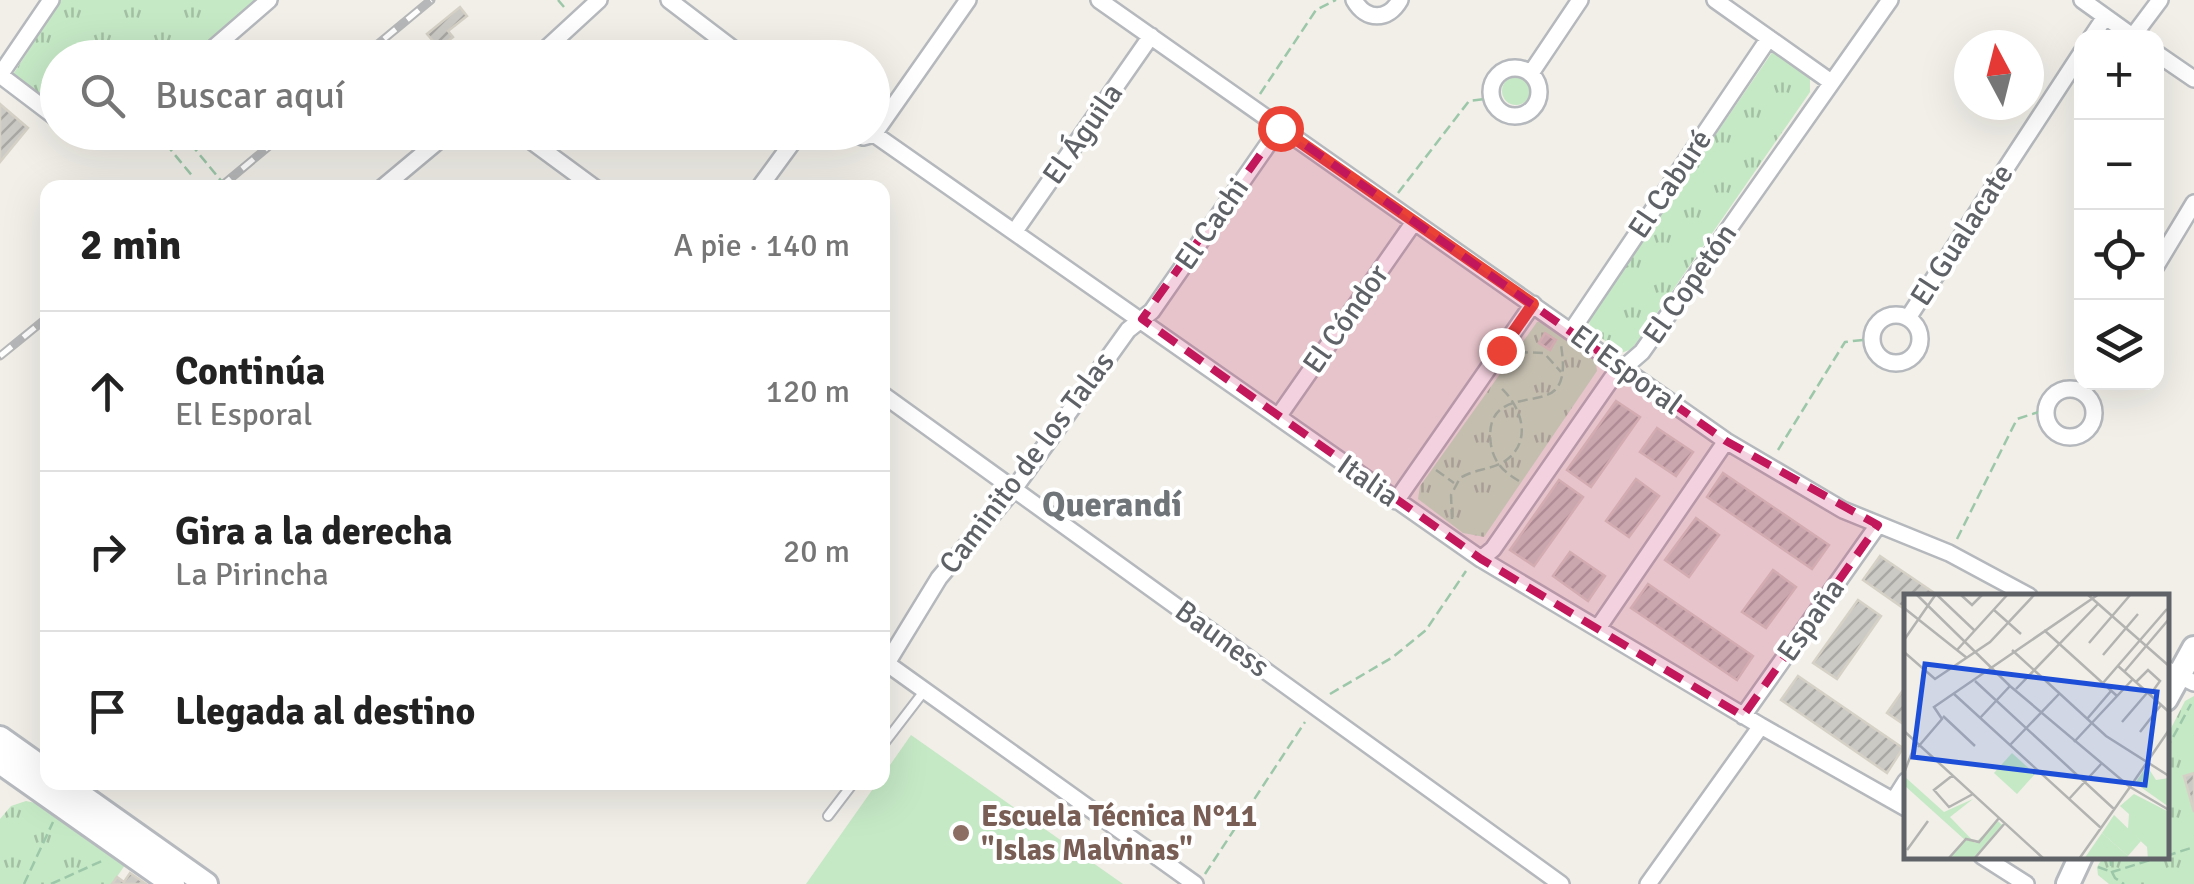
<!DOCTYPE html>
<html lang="es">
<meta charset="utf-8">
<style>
body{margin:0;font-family:Signika,sans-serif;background:#f2f2f2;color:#222}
.controls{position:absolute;right:30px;top:30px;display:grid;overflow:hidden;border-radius:20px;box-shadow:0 10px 40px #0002}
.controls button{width:90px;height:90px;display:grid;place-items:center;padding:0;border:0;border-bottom:2px solid #e0e0e0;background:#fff;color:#222;font:50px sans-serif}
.compass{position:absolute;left:1954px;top:30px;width:90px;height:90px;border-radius:50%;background:#fff;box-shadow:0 10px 40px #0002;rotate:353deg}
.stop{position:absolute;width:30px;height:30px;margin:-22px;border:8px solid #ea4335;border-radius:50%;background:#fff}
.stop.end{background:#ea4335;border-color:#fff;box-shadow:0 2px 10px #0008}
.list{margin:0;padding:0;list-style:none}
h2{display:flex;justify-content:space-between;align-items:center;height:130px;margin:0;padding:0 40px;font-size:42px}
h2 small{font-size:32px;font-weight:400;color:#767676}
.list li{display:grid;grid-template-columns:65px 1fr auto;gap:30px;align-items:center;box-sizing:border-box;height:160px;padding:0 40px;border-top:2px solid #e0e0e0}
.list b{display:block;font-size:38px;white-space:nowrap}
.list p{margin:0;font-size:32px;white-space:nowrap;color:#767676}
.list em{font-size:32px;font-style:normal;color:#767676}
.icon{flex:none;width:55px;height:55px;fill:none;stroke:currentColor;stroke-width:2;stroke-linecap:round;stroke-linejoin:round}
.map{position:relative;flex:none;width:2194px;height:884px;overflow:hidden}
.search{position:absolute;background:#fff;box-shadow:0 10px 40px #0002;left:40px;top:40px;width:850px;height:110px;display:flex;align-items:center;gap:25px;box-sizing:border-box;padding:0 35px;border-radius:55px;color:#767676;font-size:38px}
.panel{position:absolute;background:#fff;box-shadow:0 10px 40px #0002;left:40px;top:180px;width:850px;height:610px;border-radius:20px}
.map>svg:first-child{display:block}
.grass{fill:url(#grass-tufts)}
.garden{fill:#c5e8c5}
.building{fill:url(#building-hatch);stroke:#d6d1c6;stroke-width:2.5}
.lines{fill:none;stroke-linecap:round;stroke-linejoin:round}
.lane-casing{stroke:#b5b8bc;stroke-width:12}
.street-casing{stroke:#b5b8bc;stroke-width:20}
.secondary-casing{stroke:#b6babf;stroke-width:28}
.path{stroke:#9cc7a9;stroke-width:2.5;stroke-dasharray:10 5;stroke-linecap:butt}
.lane{stroke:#fff;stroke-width:8}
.street{stroke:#fff;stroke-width:15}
.secondary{stroke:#fff;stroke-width:22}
.rail-casing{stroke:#b6b7b8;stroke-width:9}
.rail{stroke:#fff;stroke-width:5;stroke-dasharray:15;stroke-linecap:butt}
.path-bridge{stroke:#9cc7a9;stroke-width:2.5;stroke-dasharray:10 5;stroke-linecap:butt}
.route{stroke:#ea4335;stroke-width:12}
.marked{fill:#c2185b;fill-opacity:0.2;stroke:#c2185b;stroke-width:8;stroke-dasharray:20 12;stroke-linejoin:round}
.education-dot{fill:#8d6e63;stroke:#fff;stroke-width:4}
.labels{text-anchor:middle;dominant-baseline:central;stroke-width:8;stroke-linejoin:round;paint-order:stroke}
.street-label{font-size:30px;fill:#5f6368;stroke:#fff}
.education-label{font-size:30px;font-weight:bold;fill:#785e54;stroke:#fff;text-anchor:start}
.quarter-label{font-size:35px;font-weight:bold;fill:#70757a;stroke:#fff}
.inset-road{fill:none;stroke:#b3b3b1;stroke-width:2.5}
.view{fill:#1d4ed8;fill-opacity:0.15;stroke:#1d4ed8;stroke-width:5}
.inset-edge{fill:none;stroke:#5f6368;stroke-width:5}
</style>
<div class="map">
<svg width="2194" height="884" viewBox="0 0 2194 884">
<defs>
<pattern id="grass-tufts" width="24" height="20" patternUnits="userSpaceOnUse" patternTransform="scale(2.5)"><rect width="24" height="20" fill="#c5e8c5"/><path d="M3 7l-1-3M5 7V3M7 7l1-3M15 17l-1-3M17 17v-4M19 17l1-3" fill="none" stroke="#a3c0a4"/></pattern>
<pattern id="building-hatch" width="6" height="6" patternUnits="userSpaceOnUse" patternTransform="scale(2.5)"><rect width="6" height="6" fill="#cccac5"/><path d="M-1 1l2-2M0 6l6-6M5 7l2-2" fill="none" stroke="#a9a8a4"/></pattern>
</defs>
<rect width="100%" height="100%" fill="#f1efe8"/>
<path class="grass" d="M61,0H258L189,57L58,58L57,113L12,76Z
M1773,51L1810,78V92L1632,349L1621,353L1590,329L1589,319Z
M1502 91a14 14 0 1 1 28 0a14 14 0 1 1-28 0Z
M1545,320L1595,354L1597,371L1484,537L1463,533L1418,499L1420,486L1537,322Z
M2194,696V884H2109L2098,875L2097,867L2103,857L2166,856L2167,736L2185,701Z
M26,801L40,804L125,865L112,884H0V819L11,806Z"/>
<path class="garden" d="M911,735L1123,884H806L877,783L882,782L883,775Z"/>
<path class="building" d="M460,7L467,16L448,31L453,37L439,48L427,34Z
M0,104L28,128L0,162Z
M1545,333L1556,340L1550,350L1539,343Z
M1616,401L1640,417L1591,487L1567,470Z
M1657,428L1693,452L1676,476L1640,452Z
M1723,473L1829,545L1812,569L1707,497Z
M1636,479L1659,496L1629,537L1606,521Z
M1559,480L1583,497L1534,566L1510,550Z
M1696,518L1719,535L1689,577L1665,560Z
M1570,552L1605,576L1588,601L1553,576Z
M1880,556L1933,592L1930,596H1906V610L1863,580Z
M1773,570L1796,587L1766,628L1742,612Z
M1648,584L1753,656L1737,680L1631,608Z
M1858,600L1881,616L1837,679L1813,663Z
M1798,676L1903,748L1887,773L1781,700Z
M1906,686V726L1887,713Z
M2194,773V812L2184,776Z
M130,873L146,884H112L117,877L124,882Z"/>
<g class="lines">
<defs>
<path id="lane" d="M882,746L925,690
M828,816L854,782"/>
<path id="street" d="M669,0L745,58
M1099,0L1726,441L1843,510L1949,553L2029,596
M1354,0C1366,21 1388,21 1400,0
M1715,0L1831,82
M2082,0L2135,38
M2133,36L2160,0
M2091,38L2105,17
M2156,53L2194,79
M202,58L269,0
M536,58L599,0
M1491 92a24 24 0 1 1 48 0a24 24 0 1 1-48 0Z
M1531,73L1580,0
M0,75L51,0
M0,75L58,119
M74,132L91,137L110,132
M519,132L595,188
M849,132L863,137L874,134L1481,559L1761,726L1906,808
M874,134L968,0
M382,188L449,132
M759,188L800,132
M1015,231L1151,36
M2156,266L2194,203
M1872 339a24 24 0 1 1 48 0a24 24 0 1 1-48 0Z
M1908,318L2082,52
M1572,330L1769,38
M2046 413a24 24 0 1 1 48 0a24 24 0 1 1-48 0Z
M882,394L1561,884
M1278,417L1414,222
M1396,501L1533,304
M1481,559L1493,549L1612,378L1642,352L1890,0
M1598,628L1726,441
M882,660L1195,884
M887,663L939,578L1014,489L1128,330L1152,311L1280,127
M2166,669L2194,683
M1743,716L1878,525
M1894,800L1906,781
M1982,856L2026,884
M1648,884L1761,726"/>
<path id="secondary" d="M2166,699L2194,648
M0,738L48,772
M0,762L173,884
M62,782L206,884
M2068,884L2081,856"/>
</defs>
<use href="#lane" class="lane-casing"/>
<use href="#street" class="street-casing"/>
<use href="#secondary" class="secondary-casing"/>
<path class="path" d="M558,0L564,7
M176,58L190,46
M1260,94L1316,10L1336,0
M156,132L194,178
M1398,193L1469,101L1491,98
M1518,352L1544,353L1561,372
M1778,450L1845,342L1871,339
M1436,470L1454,483
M1519,481C1504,472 1494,463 1491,445C1483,389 1538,407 1555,390C1566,379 1563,359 1561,345
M1452,519L1451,495L1460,478C1474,469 1491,470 1505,461C1534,441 1521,405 1499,386
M1957,539L2017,419L2045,410
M1330,694L1393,657L1426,630L1466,571
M2166,750L2191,704
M2110,856L2112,872L2163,856
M2166,856L2194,847
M2098,867L2112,872L2115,878L2124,884
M1205,874L1305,722
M24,884L53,822
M51,884L104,860"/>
<use href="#lane" class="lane"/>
<use href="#street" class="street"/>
<use href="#secondary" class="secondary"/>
<defs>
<path id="rail" d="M361,58L431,0
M219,188L286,132
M0,356L48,317"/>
</defs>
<use href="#rail" class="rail-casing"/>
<use href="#rail" class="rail"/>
<path class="path-bridge" d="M181,132L227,188"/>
</g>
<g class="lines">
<path class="route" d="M1280,128L1533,304L1501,350"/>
</g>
<path class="marked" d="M1280,127L1726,441L1878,525L1743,716L1481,559L1142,319Z"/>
<circle class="education-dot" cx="961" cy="833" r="10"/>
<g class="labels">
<g class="street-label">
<text transform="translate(1083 134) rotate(-55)">El Águila</text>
<text transform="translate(1670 184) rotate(-56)">El Caburé</text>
<text transform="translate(1212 224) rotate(-55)">El Cachi</text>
<text transform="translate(1962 235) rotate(-57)">El Gualacate</text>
<text transform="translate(1690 284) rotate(-55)">El Copetón</text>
<text transform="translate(1346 319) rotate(-55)">El Cóndor</text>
<text transform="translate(1626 370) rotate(36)">El Esporal</text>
<text transform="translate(1027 463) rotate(-53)">Caminito de los Talas</text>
<text transform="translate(1368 481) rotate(35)">Italia</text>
<text transform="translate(1811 620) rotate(-55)">España</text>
<text transform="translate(1222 639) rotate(36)">Bauness</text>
</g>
<g class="education-label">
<text x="981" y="816">Escuela Técnica N°11<tspan x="981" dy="34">"Islas Malvinas"</tspan></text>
</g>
<g class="quarter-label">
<text x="1112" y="504">Querandí</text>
</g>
</g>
<g transform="translate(1904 594)">
<rect width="265" height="265" fill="#f1efe8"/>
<path d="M243,172L252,186L265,184V213L231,189ZM1,183L40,218L69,205L46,223L71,249L94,227L98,231L69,265H45L61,246L0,191ZM230,200L265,218V265H244L243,253L224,235L225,220L216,212ZM198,239L224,262L222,265H180Z" fill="#c5e8c5"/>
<path d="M108,159L131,180L113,200L90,179ZM210,221L237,247L224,262L198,239Z" fill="#c5e8c5"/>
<path class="inset-road" d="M12,0L106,92L226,193L265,136M32,0L71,37M183,0L265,72M57,1L68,11L79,0M0,14L63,64M90,16L117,40M140,36L213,102M0,46L32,0M185,49L227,0M53,56L104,0M108,56L202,142L265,182M0,58L31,85L86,48L131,0M199,61L234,20M213,71L265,118M220,78L265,25M71,87L210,215M232,88L244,76L256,87L246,101M199,89L263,15M112,95L194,10M50,100L197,234M39,122L71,152M76,124L106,92M183,125L207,97M218,128L243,99M0,137L140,265M236,138L257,111M170,148L229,85M106,151L155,100M14,153L38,125L30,113L195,0M0,179L12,148M49,181L30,196L45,213L69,200M226,193L265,216M165,205L198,169M3,256L24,227M44,265L62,245L75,248L95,224M70,265L101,229M175,265L226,193"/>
<path class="view" d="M21,70L253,98L241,191L9,163Z"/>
<rect width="265" height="265" class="inset-edge"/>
</g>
</svg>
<div class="controls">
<button>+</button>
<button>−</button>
<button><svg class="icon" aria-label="locate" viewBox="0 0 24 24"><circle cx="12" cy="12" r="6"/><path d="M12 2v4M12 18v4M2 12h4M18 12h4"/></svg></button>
<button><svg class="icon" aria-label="layers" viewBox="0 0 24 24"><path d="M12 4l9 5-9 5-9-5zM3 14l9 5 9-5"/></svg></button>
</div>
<svg class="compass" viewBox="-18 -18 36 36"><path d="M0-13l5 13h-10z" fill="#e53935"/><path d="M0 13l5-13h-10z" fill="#767676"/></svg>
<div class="stop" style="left:1280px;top:128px"></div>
<div class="stop end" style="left:1501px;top:350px"></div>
<div class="search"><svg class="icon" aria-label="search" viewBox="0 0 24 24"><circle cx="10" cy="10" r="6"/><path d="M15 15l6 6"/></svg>Buscar aquí</div>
<section class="panel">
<h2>2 min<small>A pie · 140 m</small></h2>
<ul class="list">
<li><svg class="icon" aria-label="ahead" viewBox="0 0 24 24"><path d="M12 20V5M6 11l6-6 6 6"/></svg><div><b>Continúa</b><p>El Esporal</p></div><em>120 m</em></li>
<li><svg class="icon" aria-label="right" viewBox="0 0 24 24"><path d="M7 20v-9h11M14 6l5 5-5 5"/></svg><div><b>Gira a la derecha</b><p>La Pirincha</p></div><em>20 m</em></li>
<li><svg class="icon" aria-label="arrive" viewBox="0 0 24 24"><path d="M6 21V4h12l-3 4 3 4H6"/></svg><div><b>Llegada al destino</b></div></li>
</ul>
</section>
</div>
